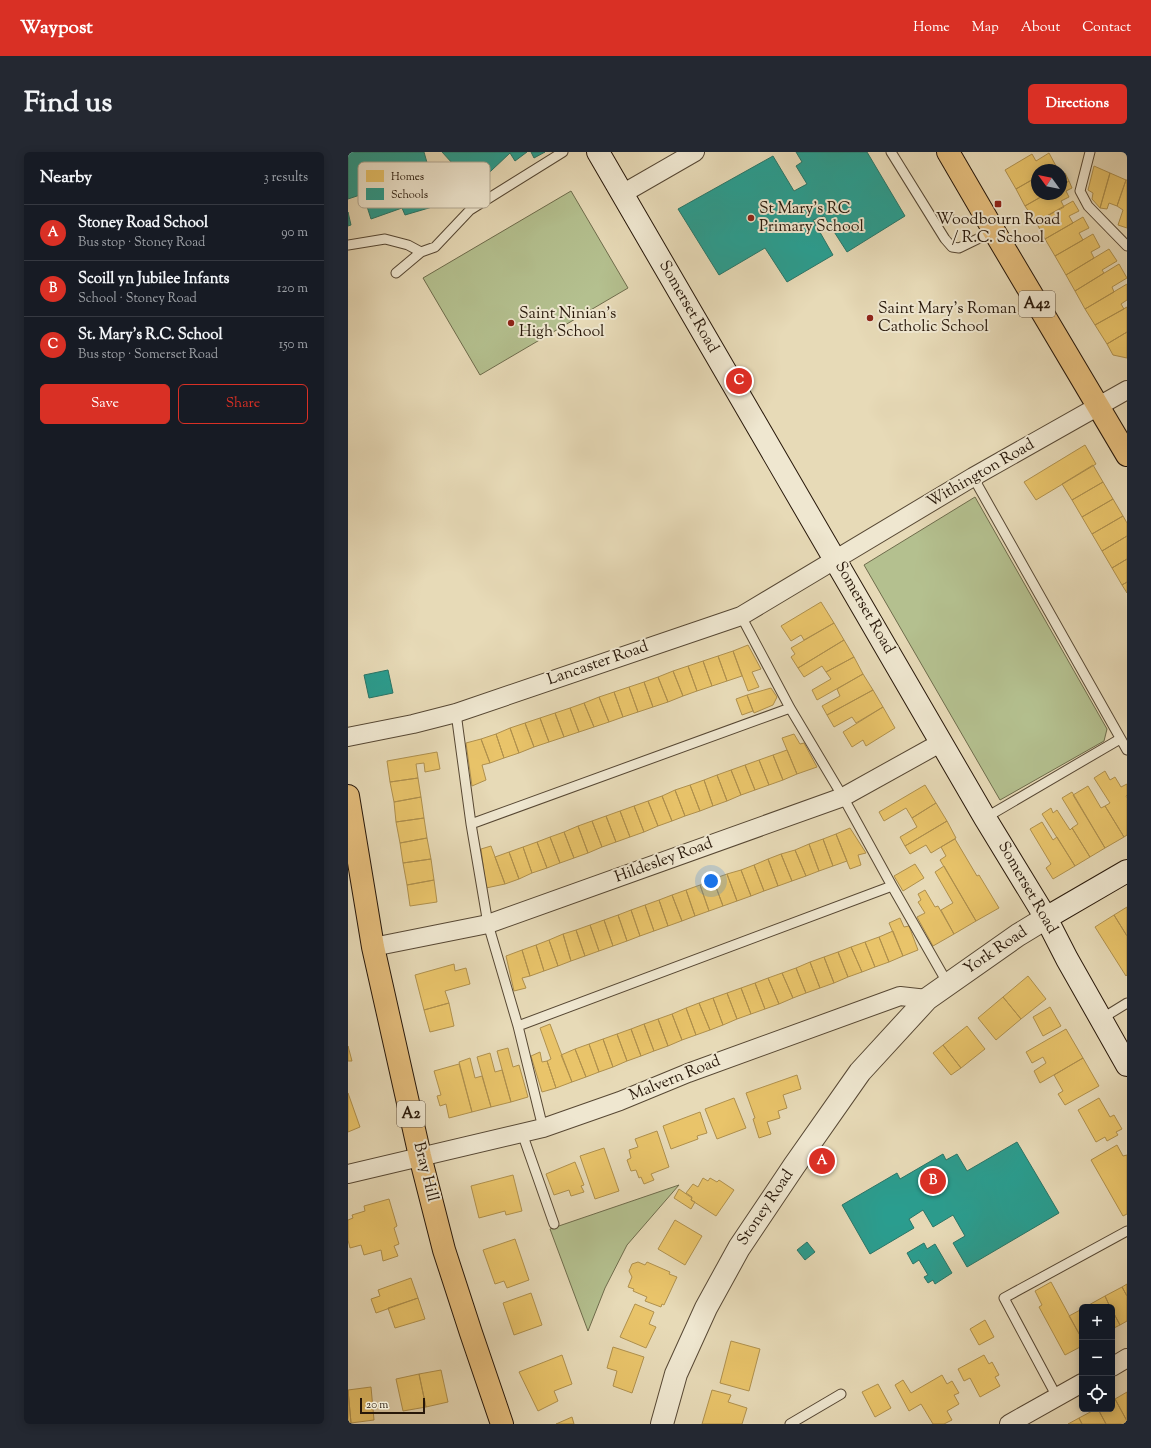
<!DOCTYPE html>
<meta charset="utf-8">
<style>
body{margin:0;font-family:"Sorts Mill Goudy",serif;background:#242831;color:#f1f3f6}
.controls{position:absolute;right:12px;bottom:12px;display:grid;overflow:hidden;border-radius:6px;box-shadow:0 2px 10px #0003}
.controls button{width:36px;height:36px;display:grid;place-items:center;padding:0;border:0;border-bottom:1px solid #363941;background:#171b24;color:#f1f3f6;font:20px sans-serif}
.compass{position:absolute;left:683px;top:12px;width:36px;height:36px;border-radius:50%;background:#171b24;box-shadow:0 2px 10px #0003;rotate:303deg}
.scale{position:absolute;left:12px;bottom:10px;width:65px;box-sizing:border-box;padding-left:4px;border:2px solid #271709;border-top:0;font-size:11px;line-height:14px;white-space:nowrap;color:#271709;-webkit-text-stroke:3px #efe7d0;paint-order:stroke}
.you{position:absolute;left:363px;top:729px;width:14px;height:14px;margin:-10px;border:3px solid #fff;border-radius:50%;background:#1a73e8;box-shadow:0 0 0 6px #1a73e833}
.badge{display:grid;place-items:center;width:26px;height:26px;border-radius:50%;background:#d93025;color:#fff;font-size:13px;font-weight:700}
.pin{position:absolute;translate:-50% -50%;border:2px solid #fff;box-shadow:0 1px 4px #0006}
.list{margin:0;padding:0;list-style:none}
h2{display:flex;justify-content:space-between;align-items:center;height:52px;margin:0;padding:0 16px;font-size:17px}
h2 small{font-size:13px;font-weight:400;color:#9ea1a6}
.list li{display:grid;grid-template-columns:26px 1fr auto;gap:12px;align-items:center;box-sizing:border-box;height:56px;padding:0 16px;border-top:1px solid #363941}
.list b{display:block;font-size:15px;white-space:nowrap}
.list p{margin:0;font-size:13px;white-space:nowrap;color:#9ea1a6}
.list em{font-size:13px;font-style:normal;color:#9ea1a6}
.actions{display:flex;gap:8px;padding:12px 16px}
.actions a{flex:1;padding:9px 0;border:1px solid #d93025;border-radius:6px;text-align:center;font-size:14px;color:#d93025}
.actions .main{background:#d93025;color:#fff}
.icon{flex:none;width:22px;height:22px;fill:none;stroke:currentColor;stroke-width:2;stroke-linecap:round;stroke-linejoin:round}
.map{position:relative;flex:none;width:779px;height:1272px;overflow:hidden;border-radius:6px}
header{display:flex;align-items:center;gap:24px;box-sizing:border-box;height:56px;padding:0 20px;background:#d93025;color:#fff}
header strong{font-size:19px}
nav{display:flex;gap:22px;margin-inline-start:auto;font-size:14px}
.intro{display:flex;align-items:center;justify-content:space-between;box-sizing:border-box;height:96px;padding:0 24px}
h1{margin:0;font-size:28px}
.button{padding:10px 18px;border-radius:6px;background:#d93025;color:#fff;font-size:14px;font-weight:700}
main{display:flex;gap:24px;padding:0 24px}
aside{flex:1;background:#171b24;border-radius:6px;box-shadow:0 2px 10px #0003}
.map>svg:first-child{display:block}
.green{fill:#b4c08f;stroke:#6e6c4c}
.homes{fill:#e9c46a;stroke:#af904d}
.schools{fill:#2a9d8f;stroke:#297567}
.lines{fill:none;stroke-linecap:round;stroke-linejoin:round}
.service-casing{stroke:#574834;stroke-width:11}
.minor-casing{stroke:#574834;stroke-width:20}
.tertiary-casing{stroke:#574834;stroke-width:24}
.secondary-casing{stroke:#271709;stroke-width:24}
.primary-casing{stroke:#271709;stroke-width:24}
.trunk-casing{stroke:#271709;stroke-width:24}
.path{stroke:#271709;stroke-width:2.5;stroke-dasharray:3 2;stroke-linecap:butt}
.service{stroke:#efe7d0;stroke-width:9}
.minor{stroke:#efe7d0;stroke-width:18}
.tertiary{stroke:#efe7d0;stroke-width:22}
.secondary{stroke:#efe7d0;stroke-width:22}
.primary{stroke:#e4bd7c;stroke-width:22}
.trunk{stroke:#e4bd7c;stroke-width:22}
.poi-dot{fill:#8f2418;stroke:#efe7d0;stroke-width:1.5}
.labels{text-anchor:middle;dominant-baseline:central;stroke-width:4;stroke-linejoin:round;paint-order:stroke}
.shield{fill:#efe7d0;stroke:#635545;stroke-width:1}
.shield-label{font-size:15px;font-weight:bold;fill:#271709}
.poi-label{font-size:16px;fill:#271709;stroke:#efe7d0;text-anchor:start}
.street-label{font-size:16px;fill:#271709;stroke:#efe7d0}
.key{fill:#efe7d0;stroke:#b3a994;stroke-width:1}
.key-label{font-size:11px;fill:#271709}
</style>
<header>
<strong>Waypost</strong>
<nav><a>Home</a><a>Map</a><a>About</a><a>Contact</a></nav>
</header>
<div class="intro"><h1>Find us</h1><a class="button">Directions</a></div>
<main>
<aside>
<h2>Nearby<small>3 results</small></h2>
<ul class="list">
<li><span class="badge">A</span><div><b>Stoney Road School</b><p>Bus stop · Stoney Road</p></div><em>90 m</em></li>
<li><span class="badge">B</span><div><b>Scoill yn Jubilee Infants</b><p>School · Stoney Road</p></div><em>120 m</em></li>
<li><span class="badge">C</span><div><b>St. Mary's R.C. School</b><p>Bus stop · Somerset Road</p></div><em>150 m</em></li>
</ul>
<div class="actions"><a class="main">Save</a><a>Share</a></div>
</aside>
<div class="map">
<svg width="779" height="1272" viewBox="0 0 779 1272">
<rect width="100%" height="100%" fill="#e7dab7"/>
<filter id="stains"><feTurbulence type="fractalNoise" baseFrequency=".005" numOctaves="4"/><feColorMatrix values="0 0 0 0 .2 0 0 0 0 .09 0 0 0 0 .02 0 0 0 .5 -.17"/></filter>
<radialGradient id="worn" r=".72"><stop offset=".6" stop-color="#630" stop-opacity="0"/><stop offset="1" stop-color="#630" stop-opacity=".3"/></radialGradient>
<path class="green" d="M223,39L280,136L132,223L75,126Z
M627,345L759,577L756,589L652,648L516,413Z
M331,1033L279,1093L257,1136L240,1179L202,1077Z"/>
<path class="homes" d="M701,1L708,14L701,18H689V25L668,37L657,18L684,2L688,9Z
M746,14L762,21L752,56L744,47L745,41L740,38Z
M717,21L721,29L713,34V23Z
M762,21L778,28L769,54L761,51L759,57L752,56Z
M689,25V42H698L677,54L668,37Z
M778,28H779V76L770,73L775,58L769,54Z
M721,29L724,36L718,39L721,45L713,49L716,55L688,70L677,54L698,42H713V34Z
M725,49L731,59L721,64L725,71L697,87L688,70Z
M735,65L741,76L731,81L735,88L707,104L697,87Z
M745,82L752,95L743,100L746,106L718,123L707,104Z
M761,97L769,109L754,118L756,121L727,139L718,123Z
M771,112L779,126L764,135L766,140L737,157L727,139Z
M779,132V148L773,152L776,157L747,173L737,157Z
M779,155V180L759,192L747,173Z
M779,180V206L765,203L759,192Z
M737,293L748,312L688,348L676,330Z
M745,313L755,330L724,348L714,332Z
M755,330L765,347L734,365L724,348Z
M765,347L775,364L744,382L734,365Z
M775,364L779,371V384L754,399L744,382Z
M779,384V407L764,416L754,399Z
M779,407V430L774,433L764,416Z
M779,430V441L774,433Z
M473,450L486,471L456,488L453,483L443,489L433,474Z
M486,471L496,488L450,516L443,505L447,502L443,496Z
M496,488L506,505L478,520L474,514L456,525L450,516Z
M400,493L413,517L404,520L411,535L400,539L385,499Z
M385,499L394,524L379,529L370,504Z
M370,504L379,529L364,534L355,509Z
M506,505L515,522L469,548L464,538L483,527L478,520Z
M355,509L364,534L349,539L340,514Z
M340,514L349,539L335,544L325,519Z
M325,519L335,544L320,550L310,525Z
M515,522L525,538L479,563L474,554L492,544L489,537Z
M310,525L320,550L305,555L296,530Z
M296,530L305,555L290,560L281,535Z
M281,535L290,560L275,565L266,540Z
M423,536L429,545L425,553L406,561L399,543Z
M525,538L535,555L508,571L504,565L486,575L479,563Z
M266,540L275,565L261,570L251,545Z
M399,543L405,559L394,563L388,547Z
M251,545L261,570L246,575L236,551Z
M236,551L246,575L231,580L222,556Z
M535,555L547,576L518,594L515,588L504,595L495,580Z
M222,556L231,580L216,585L207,561Z
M207,561L216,585L201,590L192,566Z
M192,566L201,590L186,595L177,571Z
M177,571L186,595L171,601L162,576Z
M162,576L171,601L156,606L148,582Z
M148,582L156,606L142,611L133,587Z
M446,582L452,592L456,591L469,615L449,622L434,586Z
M133,587L142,611L134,613L138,628L124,634L118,591Z
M439,598L449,622L435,628L425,603Z
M89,600L92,617L77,620L76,611L68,612L70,626L42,630L39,609Z
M425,603L435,628L421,633L411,608Z
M411,608L421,633L407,638L397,613Z
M397,613L407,638L393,643L383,618Z
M383,618L393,643L379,649L369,623Z
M757,619L762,628L767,625L773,635L779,632V643L778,644L779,646V683L776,685L757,654L762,651L746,626Z
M369,623L379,649L365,654L356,628Z
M70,626L73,645L46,650L42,630Z
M356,628L365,654L352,659L342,633Z
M342,633L352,659L337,664L327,638Z
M577,633L588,651L564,666L558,656L536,669L531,660Z
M740,634L753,656L757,654L776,685L757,696L725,643Z
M327,638L337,664L324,669L314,644Z
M724,640L757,696L742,705L724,676L730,672L714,646Z
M314,644L324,669L310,674L300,649Z
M73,645L76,666L48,670L46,650Z
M300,649L310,674L296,680L286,654Z
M588,651L599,669L557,694L552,685L569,675L564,666Z
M286,654L296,680L282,685L272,659Z
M703,656L705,661L709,658L722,678L724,676L742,705L727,714L694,662Z
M272,659L282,685L268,690L258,664Z
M258,664L268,690L254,695L244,669Z
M76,666L79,686L52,691L48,670Z
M244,669L254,695L240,701L230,674Z
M599,669L608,686L583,701L578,693L562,702L557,694Z
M694,670L705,688L709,685L727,714L705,727L698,716L703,712L682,677Z
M230,674L240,701L226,706L216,680Z
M502,676L518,701L510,703L513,713L502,717L488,682Z
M216,680L226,706L212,711L202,685Z
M488,682L499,709L485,714L475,687Z
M202,685L212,711L199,716L189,690Z
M79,686L83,707L55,711L52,691Z
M475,687L485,714L471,719L461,692Z
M607,687L629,724L631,723L651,756L628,769L592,708L598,704L593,695Z
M189,690L199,716L184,721L175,695Z
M461,692L471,719L458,724L447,698Z
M143,694L157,732L138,736L133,697Z
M175,695L184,721L171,727L161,700Z
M447,698L458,724L444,729L433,702Z
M161,700L171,727L157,732L147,705Z
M433,702L444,729L430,734L420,707Z
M83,707L86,728L59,733L55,711Z
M420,707L430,734L416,739L406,713Z
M567,712L576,726L555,739L546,724Z
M406,713L416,739L403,744L393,718Z
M596,714L628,769L606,782L593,758L605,751L587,720Z
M393,718L403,744L389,749L379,722Z
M379,722L389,749L375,754L365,727Z
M365,727L375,754L361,759L352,733Z
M86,728L89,750L62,754L59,733Z
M352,733L361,759L347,764L338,738Z
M338,738L347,764L334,769L324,743Z
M577,738L587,755L590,754L606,782L585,794L569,765L577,761L570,750L573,748L570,742Z
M324,743L334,769L320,774L311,748Z
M311,748L320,774L306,779L297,753Z
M297,753L306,779L292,784L283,758Z
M779,755V784L766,763Z
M283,758L292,784L279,789L270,763Z
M270,763L279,789L265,794L256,768Z
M766,763L779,784V823L778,824L747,775Z
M552,766L556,775L561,774L570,798L555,804L541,771Z
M256,768L265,794L251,799L242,773Z
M242,773L251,799L237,804L228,778Z
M228,778L237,804L223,809L215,782Z
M545,779L555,804L541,810L531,785Z
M215,782L223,809L210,814L201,788Z
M531,785L541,810L527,815L517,790Z
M201,788L210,814L196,819L188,793Z
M517,790L527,815L514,820L503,795Z
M188,793L196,819L182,824L174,798Z
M503,795L514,820L500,825L490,800Z
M174,798L182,824L174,826L178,836L166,839L158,804Z
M490,800L500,825L486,831L476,805Z
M476,805L486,831L472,836L462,810Z
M462,810L472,836L458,841L448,816Z
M106,812L107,819L118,816L122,832L97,839L101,851L76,858L67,823Z
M448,816L458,841L445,846L434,821Z
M434,821L445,846L431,852L420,826Z
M680,824L698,847L673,867L655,845Z
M420,826L431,852L417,857L407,831Z
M407,831L417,857L403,862L393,836Z
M393,836L403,862L389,867L379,841Z
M379,841L389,867L375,873L365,846Z
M655,845L673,867L648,888L630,866Z
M365,846L375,873L362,878L351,851Z
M101,851L106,874L82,880L76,858Z
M351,851L362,878L348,883L338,856Z
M702,855L713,874L695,884L685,865Z
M338,856L348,883L334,888L324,862Z
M324,862L334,888L320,894L310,867Z
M310,867L320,894L306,899L296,872Z
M202,872L224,930L208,936L199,909L203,907L192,876Z
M296,872L306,899L293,904L283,877Z
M619,874L637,897L613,916L595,893Z
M283,877L293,904L279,909L269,882Z
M718,877L735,906L692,931L686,919L698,911L695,905L684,911L678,900Z
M269,882L279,909L265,915L255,887Z
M255,887L265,915L251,920L241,892Z
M241,892L251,920L238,925L227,897Z
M595,893L613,916L603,923L585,901Z
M0,894L4,909H0Z
M160,896L165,915L171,913L180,945L163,950L149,899Z
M227,897L238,925L224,930L213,903Z
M192,900L194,910L199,909L208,936L194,940L183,904Z
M142,901L147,920L154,918L163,950L143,955L129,905Z
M122,906L127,926L134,924L143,955L124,960L111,910Z
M735,906L751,934L717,953L710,942L715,939L706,923Z
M111,912L124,960L101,966L98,952L92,954L89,944L93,943L86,919Z
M449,923L453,937L435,943L439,956L430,959L432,966L419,970L423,982L411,986L405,967L407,966L398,941Z
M0,941L12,975L0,980Z
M386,946L398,976L369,987L357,957Z
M751,946L762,965L766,963L774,977L768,980L770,983L759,989L757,985L748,990L730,958Z
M352,960L359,981L349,984L350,987L323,997L315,974Z
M309,979L321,1015L303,1022L306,1028L296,1032L293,1025L291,1026L288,1018L283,1019L279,1008L283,1006L281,998L290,995L287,987Z
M769,993L775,1004L779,1003V1062L775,1064L743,1008Z
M256,996L271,1039L247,1047L232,1004Z
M227,1010L236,1033L233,1034L236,1040L223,1044L221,1038L206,1043L198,1022Z
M165,1023L174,1059L158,1063L157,1059L131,1066L123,1034Z
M355,1026L360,1029L362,1026L369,1030L371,1028L386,1038L368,1064L343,1048L344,1045L338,1041L345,1032L350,1035Z
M331,1037L344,1046L343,1048L347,1050L343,1057L326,1046Z
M41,1047L49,1074L46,1076L51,1092L46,1094L50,1104L35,1109L33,1098L16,1103L13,1093L2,1096L0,1088V1068L5,1066L4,1063L17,1059L16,1054Z
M327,1068L354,1084L337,1113L310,1097Z
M167,1087L181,1128L159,1136L156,1129L147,1132L135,1098Z
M290,1110L297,1113L299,1110L322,1120L321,1122L329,1125L316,1153L314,1152L313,1155L297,1149L299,1145L285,1139L286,1137L280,1135L284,1125L281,1119L284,1112Z
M63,1126L70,1146L28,1161L23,1147L32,1144L30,1138Z
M703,1130L734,1187V1194L717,1203L691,1155L694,1153L687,1139Z
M779,1132V1144L774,1135Z
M774,1135L779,1144V1169L772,1173L764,1158V1155H762L757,1144Z
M183,1141L194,1173L166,1183L155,1151Z
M757,1144L762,1155H740L739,1154Z
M70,1146L77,1167L47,1176L40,1156Z
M287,1152L306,1160L301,1172L308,1175L298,1196L272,1185Z
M734,1157V1187L721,1164Z
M764,1158L772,1173L764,1177Z
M637,1168L646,1185L631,1193L622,1177Z
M383,1189L412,1197L401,1239L372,1231Z
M265,1195L296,1205L284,1241L265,1234L269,1219L259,1216Z
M214,1203L224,1232L206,1239L210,1249L190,1259L171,1220Z
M636,1203L641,1212L644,1210L651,1223L647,1225L652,1234L632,1245L622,1226L616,1229L610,1217Z
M93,1218L100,1250L78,1255L71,1222Z
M71,1222L78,1255L55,1259L48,1227Z
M594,1223L599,1232L604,1229L611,1241L606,1243L611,1252L599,1259L604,1268L596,1272H585L573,1252L561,1259L547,1233L555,1228L563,1241Z
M530,1232L543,1256L527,1265L514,1240Z
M23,1235L26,1268L3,1271L0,1238Z
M0,1238L3,1271H0Z
M364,1238L383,1243L380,1250L399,1256L394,1272H354Z
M779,1240V1269L767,1247Z
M767,1247L779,1269V1272H758L750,1257H764V1248Z
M748,1257H750L758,1272H734L731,1266Z
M224,1265L226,1272H208Z
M731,1266L734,1272H720Z"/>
<path class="schools" d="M0,0H76L91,53L57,63L54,56L23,67L15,42L0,47Z
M94,0H179L167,9L162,1L126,35Z
M183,0H197L186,6Z
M448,0H519L557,64L499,100L476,64L465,68L485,103L439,130L417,96L371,123L330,57L425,4L446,39L459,32L448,14L454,10Z
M0,60L3,73L0,74Z
M40,518L45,541L21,546L16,523Z
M669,990L711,1061L619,1115L605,1091L617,1084L605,1063L585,1075L575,1058L561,1067L566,1076L522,1102L494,1053L549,1021L552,1027L595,1002L598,1008L609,1002L619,1019Z
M459,1090L467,1100L457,1108L449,1098Z
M576,1091L579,1097L587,1092L604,1121L587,1132L585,1128L580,1131L576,1125L580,1123L571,1108L565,1112L559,1101Z"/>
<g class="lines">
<defs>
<path id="service" d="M543,0L597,87L604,95L611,96L646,79
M742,0L732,39L740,54L779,94
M0,93L37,87L60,93L73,100L87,95L122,58L215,0
M48,121L73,100
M625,325L779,598
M393,464L442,556L495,645L544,734L600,832
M108,561L123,672L140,772L170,874L195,976
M637,666L772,587
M123,672L442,556
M753,867L779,851
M170,874L544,734
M174,981L206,1072
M709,1245L656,1146L779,1079
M442,1272L493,1242"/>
<path id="minor" d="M274,42L347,0
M0,585L65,572L108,561L393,464L625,325L779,238
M25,795L140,772L495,645L594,590
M0,1022L195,976L272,949L340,921L552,844L579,847
M764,1215L779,1206
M661,1272L734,1231"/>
<path id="tertiary" d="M314,1272L328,1222L358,1156L391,1096L446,1014L512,920L579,847L670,783L698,766"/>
<path id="secondary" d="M250,0L637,666L698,766L719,807L779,913
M698,766L779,719"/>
<path id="primary" d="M600,0L646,79L779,303"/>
<path id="trunk" d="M0,644L25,795L72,1004L96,1098L123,1181L154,1272"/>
</defs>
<use href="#service" class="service-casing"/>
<use href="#minor" class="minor-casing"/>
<use href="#tertiary" class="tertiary-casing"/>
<use href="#secondary" class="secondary-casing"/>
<use href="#primary" class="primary-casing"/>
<use href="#trunk" class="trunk-casing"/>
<path class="path" d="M599,59L612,68H615"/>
<use href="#service" class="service"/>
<use href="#minor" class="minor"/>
<use href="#tertiary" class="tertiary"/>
<use href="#secondary" class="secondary"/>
<use href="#primary" class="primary"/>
<use href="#trunk" class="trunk"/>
</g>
<g class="poi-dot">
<rect x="646" y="48" width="8" height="8" rx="2"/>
<circle cx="403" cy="66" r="4"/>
<circle cx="522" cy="166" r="4"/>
<circle cx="163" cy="171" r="4"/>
</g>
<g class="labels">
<g class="shield">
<rect x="671" y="139" width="36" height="26" rx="3"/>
<rect x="49" y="949" width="28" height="26" rx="3"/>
</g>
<g class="shield-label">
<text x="689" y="152">A42</text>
<text x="63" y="962">A2</text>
</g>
<g class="poi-label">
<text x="411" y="57">St Mary's RC<tspan x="411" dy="18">Primary School</tspan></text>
<text x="650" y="68" text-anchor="middle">Woodbourn Road<tspan x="650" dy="18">/ R.C. School</tspan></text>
<text x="530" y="157">Saint Mary's Roman<tspan x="530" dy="18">Catholic School</tspan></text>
<text x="171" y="162">Saint Ninian's<tspan x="171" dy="18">High School</tspan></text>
</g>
<g class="street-label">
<text transform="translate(340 155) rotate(60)">Somerset Road</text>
<text transform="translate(633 322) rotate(-30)">Withington Road</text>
<text transform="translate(516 456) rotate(60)">Somerset Road</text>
<text transform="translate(250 512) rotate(-19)">Lancaster Road</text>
<text transform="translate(316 709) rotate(-20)">Hildesley Road</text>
<text transform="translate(679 736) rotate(60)">Somerset Road</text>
<text transform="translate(648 799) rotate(-34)">York Road</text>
<text transform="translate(327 927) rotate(-22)">Malvern Road</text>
<text transform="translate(77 1020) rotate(76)">Bray Hill</text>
<text transform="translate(418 1056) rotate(-56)">Stoney Road</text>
</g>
</g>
<rect x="10" y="10" width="132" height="46" rx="6" class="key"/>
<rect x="18" y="18" width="18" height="12" fill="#e9c46a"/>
<rect x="18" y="36" width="18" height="12" fill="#2a9d8f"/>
<g class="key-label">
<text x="43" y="28">Homes</text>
<text x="43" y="46">Schools</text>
</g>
<rect width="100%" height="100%" filter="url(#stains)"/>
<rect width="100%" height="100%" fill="url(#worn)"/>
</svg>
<div class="controls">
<button>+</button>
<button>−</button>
<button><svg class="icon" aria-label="locate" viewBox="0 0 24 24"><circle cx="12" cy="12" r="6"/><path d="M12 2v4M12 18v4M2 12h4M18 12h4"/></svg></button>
</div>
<svg class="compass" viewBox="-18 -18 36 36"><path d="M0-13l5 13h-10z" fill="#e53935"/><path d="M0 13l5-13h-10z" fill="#9ea1a6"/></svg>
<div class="scale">20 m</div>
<div class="you"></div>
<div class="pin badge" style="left:474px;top:1009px">A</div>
<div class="pin badge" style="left:585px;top:1029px">B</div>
<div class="pin badge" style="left:391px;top:229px">C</div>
</div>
</main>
